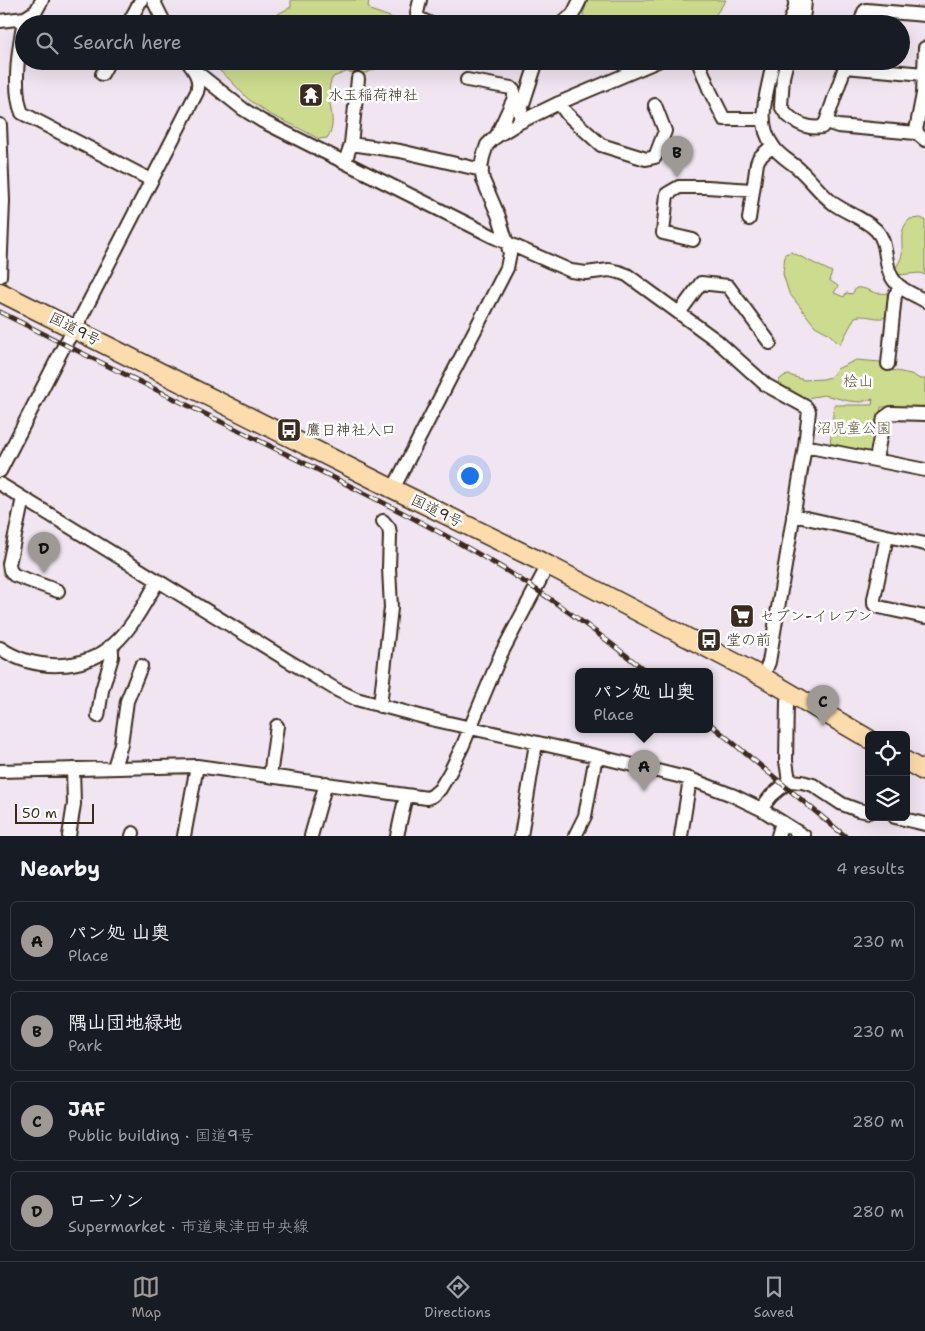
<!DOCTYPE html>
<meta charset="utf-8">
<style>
body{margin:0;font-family:"Shantell Sans","Klee One",sans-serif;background:#242831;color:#f1f3f6}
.controls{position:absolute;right:15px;bottom:15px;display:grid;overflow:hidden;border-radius:8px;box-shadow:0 5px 20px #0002}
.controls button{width:45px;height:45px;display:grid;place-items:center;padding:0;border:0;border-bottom:1px solid #363941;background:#171b24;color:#f1f3f6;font:25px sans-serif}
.scale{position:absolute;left:15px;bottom:12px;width:79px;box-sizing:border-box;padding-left:5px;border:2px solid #3b2a1e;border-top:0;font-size:14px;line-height:18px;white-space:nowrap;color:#3b2a1e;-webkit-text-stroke:4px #fff;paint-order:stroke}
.you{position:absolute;left:469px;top:475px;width:18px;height:18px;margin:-12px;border:4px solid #fff;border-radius:50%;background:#1a73e8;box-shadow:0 0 0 8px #1a73e833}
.badge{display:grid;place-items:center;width:32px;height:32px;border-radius:50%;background:#9f9995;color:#111;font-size:16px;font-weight:700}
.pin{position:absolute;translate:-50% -41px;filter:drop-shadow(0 1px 2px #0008)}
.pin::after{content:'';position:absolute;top:26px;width:18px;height:15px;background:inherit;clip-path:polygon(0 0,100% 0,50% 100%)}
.popup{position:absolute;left:575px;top:668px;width:138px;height:65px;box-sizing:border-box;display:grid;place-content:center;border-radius:8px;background:#171b24;filter:drop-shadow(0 1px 4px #0005);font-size:16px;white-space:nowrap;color:#9ea1a6}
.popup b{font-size:19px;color:#f1f3f6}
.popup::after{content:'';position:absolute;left:50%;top:100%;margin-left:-10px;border:10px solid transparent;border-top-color:#171b24}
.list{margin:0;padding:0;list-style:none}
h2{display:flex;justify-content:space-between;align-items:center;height:65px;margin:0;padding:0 20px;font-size:21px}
h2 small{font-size:16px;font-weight:400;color:#9ea1a6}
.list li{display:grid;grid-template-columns:32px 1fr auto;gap:15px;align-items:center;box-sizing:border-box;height:80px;margin:0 10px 10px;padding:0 10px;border:1px solid #363941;border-radius:8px}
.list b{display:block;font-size:19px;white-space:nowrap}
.list p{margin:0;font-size:16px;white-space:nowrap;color:#9ea1a6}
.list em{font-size:16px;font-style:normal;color:#9ea1a6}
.icon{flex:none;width:28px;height:28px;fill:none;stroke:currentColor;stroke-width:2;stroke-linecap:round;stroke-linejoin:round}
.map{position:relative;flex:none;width:925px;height:836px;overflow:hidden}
.search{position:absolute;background:#171b24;box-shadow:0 5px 20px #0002;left:15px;right:15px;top:15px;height:55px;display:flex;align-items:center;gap:12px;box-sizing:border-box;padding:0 18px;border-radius:28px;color:#9ea1a6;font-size:19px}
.sheet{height:425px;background:#171b24}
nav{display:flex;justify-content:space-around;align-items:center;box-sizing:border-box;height:70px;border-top:1px solid #363941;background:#171b24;font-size:14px;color:#9ea1a6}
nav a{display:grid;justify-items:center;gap:2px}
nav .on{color:#9f9995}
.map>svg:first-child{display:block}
.green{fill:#cddb8e;stroke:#848256}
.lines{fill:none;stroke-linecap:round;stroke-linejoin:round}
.minor-casing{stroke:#3b2a1e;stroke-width:16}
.highway-casing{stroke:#3b2a1e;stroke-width:21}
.minor{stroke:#fff;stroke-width:12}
.highway{stroke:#fcdcac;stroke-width:18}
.rail-casing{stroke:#3b2a1e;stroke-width:5}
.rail{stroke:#fff;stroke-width:3;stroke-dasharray:9;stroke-linecap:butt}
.labels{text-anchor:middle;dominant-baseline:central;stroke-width:5;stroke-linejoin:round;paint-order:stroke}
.poi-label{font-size:15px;fill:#3b2a1e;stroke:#fff;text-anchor:start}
.street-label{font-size:15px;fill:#3b2a1e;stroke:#fff}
.park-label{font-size:15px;fill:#60563a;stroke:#fff}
</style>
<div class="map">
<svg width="925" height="836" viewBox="0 0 925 836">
<rect width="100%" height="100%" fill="#f0e5f0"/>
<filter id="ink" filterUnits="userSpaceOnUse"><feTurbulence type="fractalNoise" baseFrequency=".02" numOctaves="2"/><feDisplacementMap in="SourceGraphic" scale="10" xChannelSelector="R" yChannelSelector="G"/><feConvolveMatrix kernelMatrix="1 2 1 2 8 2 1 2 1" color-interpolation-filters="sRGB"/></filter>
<g filter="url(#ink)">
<path class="green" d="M291,0H369L368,6L370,10L393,18L400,24H273L278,14L291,7Z
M588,0H726L714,17L707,24H586L583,14Z
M208,61C214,61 222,60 228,61C241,63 241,67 256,61H405L401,65L378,68L366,73L346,72L333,77C321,98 341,119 327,138L319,139L295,126L269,114L248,99L228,78Z
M921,218L925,220V275L920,273L897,275L895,270C897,265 901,260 902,255C903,240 898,231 910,219Z
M791,252L832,272L829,280L838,286L834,293L844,297L846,293L852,294L856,288C864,287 869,291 876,293C882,294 887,292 892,296L889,316C878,322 866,313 855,317L840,345L828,333L815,326L789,293L783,274L785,254Z
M856,360L880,362L891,370L911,374L920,379H925V407H881L874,455L830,446L834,405H872L873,399L861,402L849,401L824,395L801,399L779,384V380L784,376L789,375L804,380L823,379L831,377L837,369Z"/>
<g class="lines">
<defs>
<path id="minor" d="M153,0L165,24
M420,0L417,13L418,18L431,24
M25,18C19,43 12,89 22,113L151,180
M0,21L25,18L36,11L42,0
M128,24L141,0
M561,24L573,14L580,0
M789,24L794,11L796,0
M801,24L804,12L805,0
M860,24L864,12L866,10L925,15
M925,48L923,94L916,130L919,135L925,140
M698,61L710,91L724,119H763
M773,61C769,90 754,120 773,146C779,156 790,161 799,169C811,180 821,194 834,204C847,213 865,219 876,230C890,244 882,268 896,283C903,291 915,295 925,301
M787,61L783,77L781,106C788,120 807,130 822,127L826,122L845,67
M847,61L845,67L924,74
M194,70L243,109L262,121L494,237L571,271L586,273L609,270L619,272L627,275L716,340L766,385L806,407L809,411L805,446L769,662L763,677
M102,74L109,61
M467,80L511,88L514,91V98L496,137
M559,103L567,114L601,145L646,159L655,157L665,131L655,105
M520,122V113L537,61
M826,122L838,126L916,133
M0,125L3,201L0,276
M351,144L400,151L482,170
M345,162L351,144L358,79
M749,219L757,163L759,158L772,146
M693,240L663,233L667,194L679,187H707L752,190
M679,313L701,283L728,286L770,343
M888,364L895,295L901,287
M805,446L925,470
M876,459L884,418L891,413L925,414
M0,471L65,344L75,329L197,92C201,79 195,71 187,61
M0,484L287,660L337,690L356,699L431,719L596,756L690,779L732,795L761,809L804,836
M393,489L507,268L510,253L499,217L483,180L481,168L483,157L487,145L494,138L520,122L559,103L658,61
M23,498L9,564L10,570L14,575L58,591
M793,515L887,536L874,599V604L879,607L925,617
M887,536L925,544
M0,648C34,671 83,672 114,644C133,627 145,602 158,581
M380,706L391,608L389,568L390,535L389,528L383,521
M98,716L102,690L112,657V651L109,647
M114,768L121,744L127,701L141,666
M0,771L197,766L427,798L432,796L440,789L450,772L463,745L501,654L548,565
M270,776L277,726
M789,781L786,761L787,701L790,693
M761,809L771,796L789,781L802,782L813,785L842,804L858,810L869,812
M895,817L925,824
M69,836L74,804L73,769
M132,836L133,833
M184,836L197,766
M311,836L326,783
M397,836L406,795
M521,836L536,743
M575,836L585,816L596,756
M681,836L690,779
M778,836L782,822"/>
<path id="highway" d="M0,292L393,489L548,565L763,677L869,739
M906,761L925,772"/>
</defs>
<use href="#minor" class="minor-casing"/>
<use href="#highway" class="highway-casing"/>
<use href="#minor" class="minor"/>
<use href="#highway" class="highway"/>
<defs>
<path id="rail" d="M0,312C89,357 179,401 268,445C346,484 425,522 499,566C551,597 600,634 647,672
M709,723L845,836"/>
</defs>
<use href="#rail" class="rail-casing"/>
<use href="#rail" class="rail"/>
</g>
</g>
<defs>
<symbol id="temple-square" viewBox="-11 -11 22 22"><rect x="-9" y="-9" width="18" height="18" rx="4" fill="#3b2a1e" stroke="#fff"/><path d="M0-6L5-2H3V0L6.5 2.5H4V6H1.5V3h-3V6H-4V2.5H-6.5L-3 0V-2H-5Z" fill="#fff"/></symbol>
<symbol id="bus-square" viewBox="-11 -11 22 22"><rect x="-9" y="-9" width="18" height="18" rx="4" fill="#3b2a1e" stroke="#fff"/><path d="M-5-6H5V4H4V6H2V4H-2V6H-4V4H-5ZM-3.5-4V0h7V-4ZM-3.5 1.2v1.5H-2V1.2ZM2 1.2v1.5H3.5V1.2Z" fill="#fff"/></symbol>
<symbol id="supermarket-square" viewBox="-11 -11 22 22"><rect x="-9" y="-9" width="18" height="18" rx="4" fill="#3b2a1e" stroke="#fff"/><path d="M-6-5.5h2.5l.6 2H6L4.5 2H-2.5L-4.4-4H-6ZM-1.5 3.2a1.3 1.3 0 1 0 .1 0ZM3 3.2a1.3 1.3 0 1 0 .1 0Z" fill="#fff"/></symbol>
</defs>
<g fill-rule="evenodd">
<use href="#temple-square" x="297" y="81" width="28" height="28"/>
<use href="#bus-square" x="275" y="416" width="28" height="28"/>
<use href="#supermarket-square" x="728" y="602" width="28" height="28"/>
<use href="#bus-square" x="695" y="626" width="28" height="28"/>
</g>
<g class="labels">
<g class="poi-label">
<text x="328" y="95">水玉稲荷神社</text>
<text x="306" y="430">鷹日神社入口</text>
<text x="760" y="616">セブン-イレブン</text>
<text x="726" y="640">堂の前</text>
</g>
<g class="street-label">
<text transform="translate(75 329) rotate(27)">国道9号</text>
<text transform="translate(437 511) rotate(26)">国道9号</text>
</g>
<g class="park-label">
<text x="858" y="381">桧山</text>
<text x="854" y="428">沼児童公園</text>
</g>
</g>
</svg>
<div class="controls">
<button><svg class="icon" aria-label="locate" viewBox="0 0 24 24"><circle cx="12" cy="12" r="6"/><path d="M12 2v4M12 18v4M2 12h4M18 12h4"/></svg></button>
<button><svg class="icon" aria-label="layers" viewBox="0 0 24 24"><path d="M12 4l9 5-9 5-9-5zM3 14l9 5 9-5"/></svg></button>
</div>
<div class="scale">50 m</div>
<div class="you"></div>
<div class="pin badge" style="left:644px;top:791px">A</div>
<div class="popup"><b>パン処 山奥</b>Place</div>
<div class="pin badge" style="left:677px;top:177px">B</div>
<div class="pin badge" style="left:823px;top:726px">C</div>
<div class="pin badge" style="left:44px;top:573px">D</div>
<div class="search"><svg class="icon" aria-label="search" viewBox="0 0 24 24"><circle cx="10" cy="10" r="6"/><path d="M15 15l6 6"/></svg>Search here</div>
</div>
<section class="sheet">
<h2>Nearby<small>4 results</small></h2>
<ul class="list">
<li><span class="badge">A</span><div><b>パン処 山奥</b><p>Place</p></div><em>230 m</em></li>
<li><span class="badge">B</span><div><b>隅山団地緑地</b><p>Park</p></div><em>230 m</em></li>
<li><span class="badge">C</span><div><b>JAF</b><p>Public building · 国道9号</p></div><em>280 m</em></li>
<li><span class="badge">D</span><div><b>ローソン</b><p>Supermarket · 市道東津田中央線</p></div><em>280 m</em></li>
</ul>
</section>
<nav>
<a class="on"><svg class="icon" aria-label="map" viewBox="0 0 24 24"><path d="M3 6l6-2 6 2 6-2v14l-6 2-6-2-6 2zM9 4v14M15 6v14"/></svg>Map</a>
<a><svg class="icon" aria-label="directions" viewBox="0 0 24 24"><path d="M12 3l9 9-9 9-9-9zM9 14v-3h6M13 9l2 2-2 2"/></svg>Directions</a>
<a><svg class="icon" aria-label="saved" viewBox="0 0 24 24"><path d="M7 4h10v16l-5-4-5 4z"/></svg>Saved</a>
</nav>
